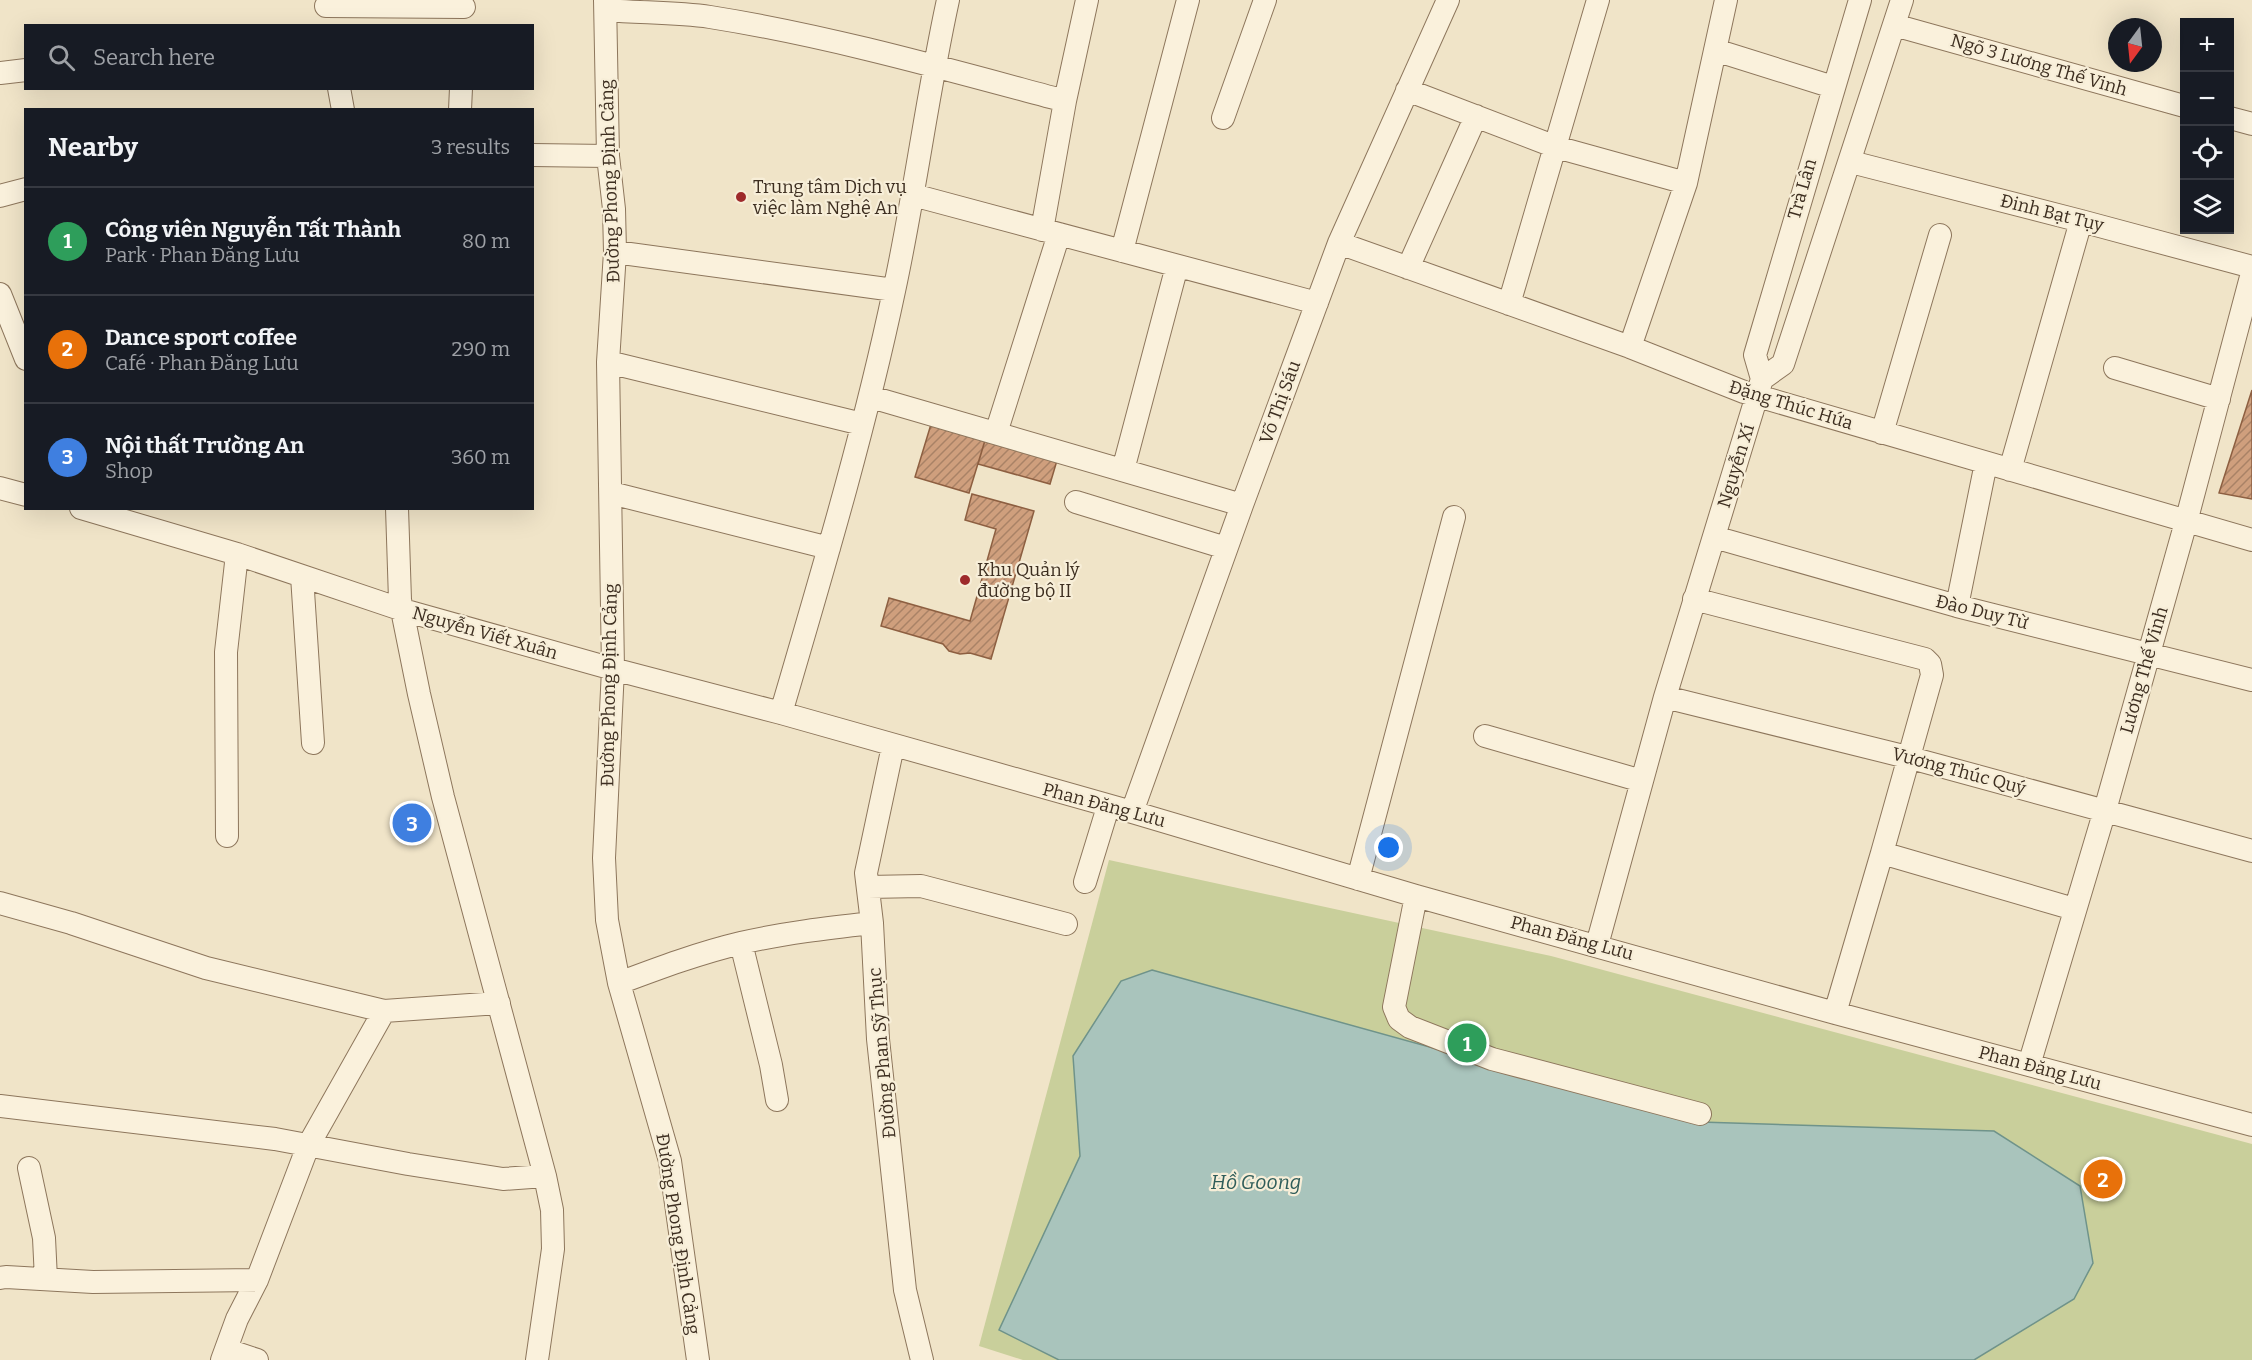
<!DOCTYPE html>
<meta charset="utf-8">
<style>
body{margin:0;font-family:Bitter,serif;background:#242831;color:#f1f3f6}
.controls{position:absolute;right:18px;top:18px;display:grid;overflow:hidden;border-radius:0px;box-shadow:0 6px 24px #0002}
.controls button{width:54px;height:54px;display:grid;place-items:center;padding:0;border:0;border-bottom:2px solid #363941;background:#171b24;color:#f1f3f6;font:30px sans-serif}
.compass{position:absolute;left:2108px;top:18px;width:54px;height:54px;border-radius:50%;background:#171b24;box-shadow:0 6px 24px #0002;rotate:195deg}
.you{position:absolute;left:1389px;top:848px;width:21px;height:21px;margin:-15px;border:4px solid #fff;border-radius:50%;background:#1a73e8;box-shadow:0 0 0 9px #1a73e833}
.badge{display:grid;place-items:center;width:39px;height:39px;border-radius:50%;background:#cc999b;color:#fff;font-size:20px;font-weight:700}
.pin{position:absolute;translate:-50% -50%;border:3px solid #fff;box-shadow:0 2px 6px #0006}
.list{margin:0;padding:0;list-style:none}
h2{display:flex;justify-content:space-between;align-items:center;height:78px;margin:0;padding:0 24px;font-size:26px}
h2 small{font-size:20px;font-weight:400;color:#9ea1a6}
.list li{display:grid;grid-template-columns:39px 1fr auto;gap:18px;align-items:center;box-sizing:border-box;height:108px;padding:0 24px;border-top:2px solid #363941}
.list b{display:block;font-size:22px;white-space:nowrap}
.list p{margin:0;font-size:20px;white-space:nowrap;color:#9ea1a6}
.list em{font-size:20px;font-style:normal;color:#9ea1a6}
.icon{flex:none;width:33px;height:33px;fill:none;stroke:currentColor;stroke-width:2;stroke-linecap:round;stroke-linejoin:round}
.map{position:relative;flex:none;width:2252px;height:1360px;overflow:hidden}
.search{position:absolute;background:#171b24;box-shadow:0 6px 24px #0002;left:24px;top:24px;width:510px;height:66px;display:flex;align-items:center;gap:15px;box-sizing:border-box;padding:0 21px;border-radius:0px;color:#9ea1a6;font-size:22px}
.panel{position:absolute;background:#171b24;box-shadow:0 6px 24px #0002;left:24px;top:108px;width:510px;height:402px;border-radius:0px}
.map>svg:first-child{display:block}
.green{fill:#c9cf9b}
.water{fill:#a9c4bc;stroke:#6f938a;stroke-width:1.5}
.building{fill:url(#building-hatch);stroke:#8d5f41;stroke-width:1.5}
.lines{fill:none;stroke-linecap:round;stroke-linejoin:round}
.minor-casing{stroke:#8d765c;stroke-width:24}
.minor{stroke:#faf1dc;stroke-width:22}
.poi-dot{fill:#9e2a2b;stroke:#f7eed8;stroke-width:2}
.labels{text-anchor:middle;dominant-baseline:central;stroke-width:4.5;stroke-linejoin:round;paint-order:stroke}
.street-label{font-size:18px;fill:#3d2e20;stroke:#f7eed8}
.poi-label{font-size:18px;fill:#3d2e20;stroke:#f7eed8;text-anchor:start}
.water-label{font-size:20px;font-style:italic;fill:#2f5d5a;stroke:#f7eed8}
</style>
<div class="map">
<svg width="2252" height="1360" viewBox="0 0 2252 1360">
<defs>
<pattern id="building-hatch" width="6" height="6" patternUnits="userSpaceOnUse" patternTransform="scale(1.5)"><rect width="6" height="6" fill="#cf9f7d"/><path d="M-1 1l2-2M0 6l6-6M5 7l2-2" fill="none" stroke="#a98266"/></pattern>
</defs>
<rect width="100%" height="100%" fill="#f0e4c8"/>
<path class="green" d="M1109,860L1551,956L2252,1144V1360H1023L979,1346Z"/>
<path class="water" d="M1152,970L1700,1122L1994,1131L2080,1186L2093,1263L2074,1299L1974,1360H1059L999,1330L1080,1156L1073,1056L1121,981Z"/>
<path class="building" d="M2252,390V499L2219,493Z
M932,421L986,437L969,493L915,477Z
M986,437L1058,457L1050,484L978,464Z
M972,494L1034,511L991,659L970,653L960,654L949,651L943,644L881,626L889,598L970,621L996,529L965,520Z"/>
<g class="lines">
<defs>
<path id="minor" d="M605,0L608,156L614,209L615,252L608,362L613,669L604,858L607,920L619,983L670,1161L698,1360
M326,6L464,7
M606,10C640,13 676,12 710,17C830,36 949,70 1065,101
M1894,25L2184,106
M1715,50L1833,87
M0,73L26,70
M339,88L343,110
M1407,90L1556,147L1686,183
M460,110L461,88
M1223,118L1265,0
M2230,118L2252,124
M532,155L608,156
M1851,162L2081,221L2252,267
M913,195L1317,303
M0,196L26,189
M1042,230L1065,101L1087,0
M1339,243L1630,347L1744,392L2252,540
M1122,251L1188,0
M615,252L894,290
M1408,268L1476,116
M0,294L26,359
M1509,304L1598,0
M1630,347L1686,183L1726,0
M608,362L862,424
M2115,368L2219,399
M1762,379L1755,355L1860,0
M871,397L1242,505
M996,433L1059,234
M1882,433L1940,235
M1123,470L1177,266
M2010,470L2081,221
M0,488L26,495
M611,493L829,548
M1076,502L1226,548
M81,508L237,554L403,610L613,669L781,713L1132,812L1416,896L1835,1013L2252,1125
M397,508L400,600L419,694L443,797L545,1176L552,1210L553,1249L537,1360
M1714,537L1957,606L2252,680
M302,576L313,743
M1694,599L1925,659L1930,664L1932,675L1882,853L2074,909
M1957,606L1986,463
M1665,697L1907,757L2252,851
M781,713C822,573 864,433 894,291C915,194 927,96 948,0
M1485,736L1642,781
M893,746L866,873L872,923L878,1039L905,1290L922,1360
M1132,812L1242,505L1339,243L1448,0
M227,836L226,652L237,554
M1358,879L1454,517
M1085,882L1108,807
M868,887L921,886L1066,924
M1416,896L1394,1007L1399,1019L1410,1027L1492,1059L1700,1114
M0,903L71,923L206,968L384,1011L499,1003
M741,943L771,1065L777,1100
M1597,945L1665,697L1762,379L1783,364L1902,0
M619,983C659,968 699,953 741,943C784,933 828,928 872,923
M1835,1013L1882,853
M2029,1065L2105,810L2186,522L2252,273
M0,1106L275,1139L408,1164L503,1179L545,1176
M29,1168L44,1238L46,1279
M0,1278L6,1277L93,1282L257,1280
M227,1350L257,1360
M222,1360L237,1319L257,1280L308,1146L384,1011"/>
</defs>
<use href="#minor" class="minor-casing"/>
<use href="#minor" class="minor"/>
</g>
<g class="poi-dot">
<circle cx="741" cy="197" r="6"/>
<circle cx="965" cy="580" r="6"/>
</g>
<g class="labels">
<g class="street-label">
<text transform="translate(2039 65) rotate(16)">Ngõ 3 Lương Thế Vinh</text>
<text transform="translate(610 181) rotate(-92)">Đường Phong Định Cảng</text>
<text transform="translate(1802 189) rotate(-74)">Trà Lân</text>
<text transform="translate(2052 213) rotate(14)">Đinh Bạt Tụy</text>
<text transform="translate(1280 402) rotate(-70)">Võ Thị Sáu</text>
<text transform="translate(1791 405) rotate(17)">Đặng Thúc Hứa</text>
<text transform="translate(1736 466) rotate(-73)">Nguyễn Xí</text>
<text transform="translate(1982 612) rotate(14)">Đào Duy Từ</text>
<text transform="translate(485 633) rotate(16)">Nguyễn Viết Xuân</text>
<text transform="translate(2144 670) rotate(-74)">Lương Thế Vinh</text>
<text transform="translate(609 685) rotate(-89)">Đường Phong Định Cảng</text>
<text transform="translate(1959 771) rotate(15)">Vương Thúc Quý</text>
<text transform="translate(1104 805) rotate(15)">Phan Đăng Lưu</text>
<text transform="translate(1572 938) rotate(15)">Phan Đăng Lưu</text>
<text transform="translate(882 1053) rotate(-95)">Đường Phan Sỹ Thục</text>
<text transform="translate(2040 1068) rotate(15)">Phan Đăng Lưu</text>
<text transform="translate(678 1234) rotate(81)">Đường Phong Định Cảng</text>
</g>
<g class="poi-label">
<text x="753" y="187">Trung tâm Dịch vụ<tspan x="753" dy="21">việc làm Nghệ An</tspan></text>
<text x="977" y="570">Khu Quản lý<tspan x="977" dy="21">đường bộ II</tspan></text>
</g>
<g class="water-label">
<text x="1256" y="1182">Hồ Goong</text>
</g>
</g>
</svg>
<div class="controls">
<button>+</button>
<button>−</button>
<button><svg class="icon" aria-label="locate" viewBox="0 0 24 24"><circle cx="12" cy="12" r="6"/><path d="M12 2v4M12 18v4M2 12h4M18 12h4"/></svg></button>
<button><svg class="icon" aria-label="layers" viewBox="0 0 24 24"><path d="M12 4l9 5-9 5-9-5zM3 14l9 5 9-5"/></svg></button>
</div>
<svg class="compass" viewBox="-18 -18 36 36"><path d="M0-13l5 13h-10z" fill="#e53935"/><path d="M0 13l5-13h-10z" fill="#9ea1a6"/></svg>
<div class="you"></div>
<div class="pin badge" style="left:1467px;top:1043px;background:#2e9e5b">1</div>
<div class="pin badge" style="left:2103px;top:1179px;background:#e8710a">2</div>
<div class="pin badge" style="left:412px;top:823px;background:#3f7fe0">3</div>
<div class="search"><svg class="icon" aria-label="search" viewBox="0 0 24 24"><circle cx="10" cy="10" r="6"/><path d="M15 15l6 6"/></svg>Search here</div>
<section class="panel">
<h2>Nearby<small>3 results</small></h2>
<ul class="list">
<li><span class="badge" style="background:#2e9e5b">1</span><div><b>Công viên Nguyễn Tất Thành</b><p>Park · Phan Đăng Lưu</p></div><em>80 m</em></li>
<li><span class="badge" style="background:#e8710a">2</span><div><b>Dance sport coffee</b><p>Café · Phan Đăng Lưu</p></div><em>290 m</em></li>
<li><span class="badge" style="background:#3f7fe0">3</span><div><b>Nội thất Trường An</b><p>Shop</p></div><em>360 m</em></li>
</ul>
</section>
</div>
